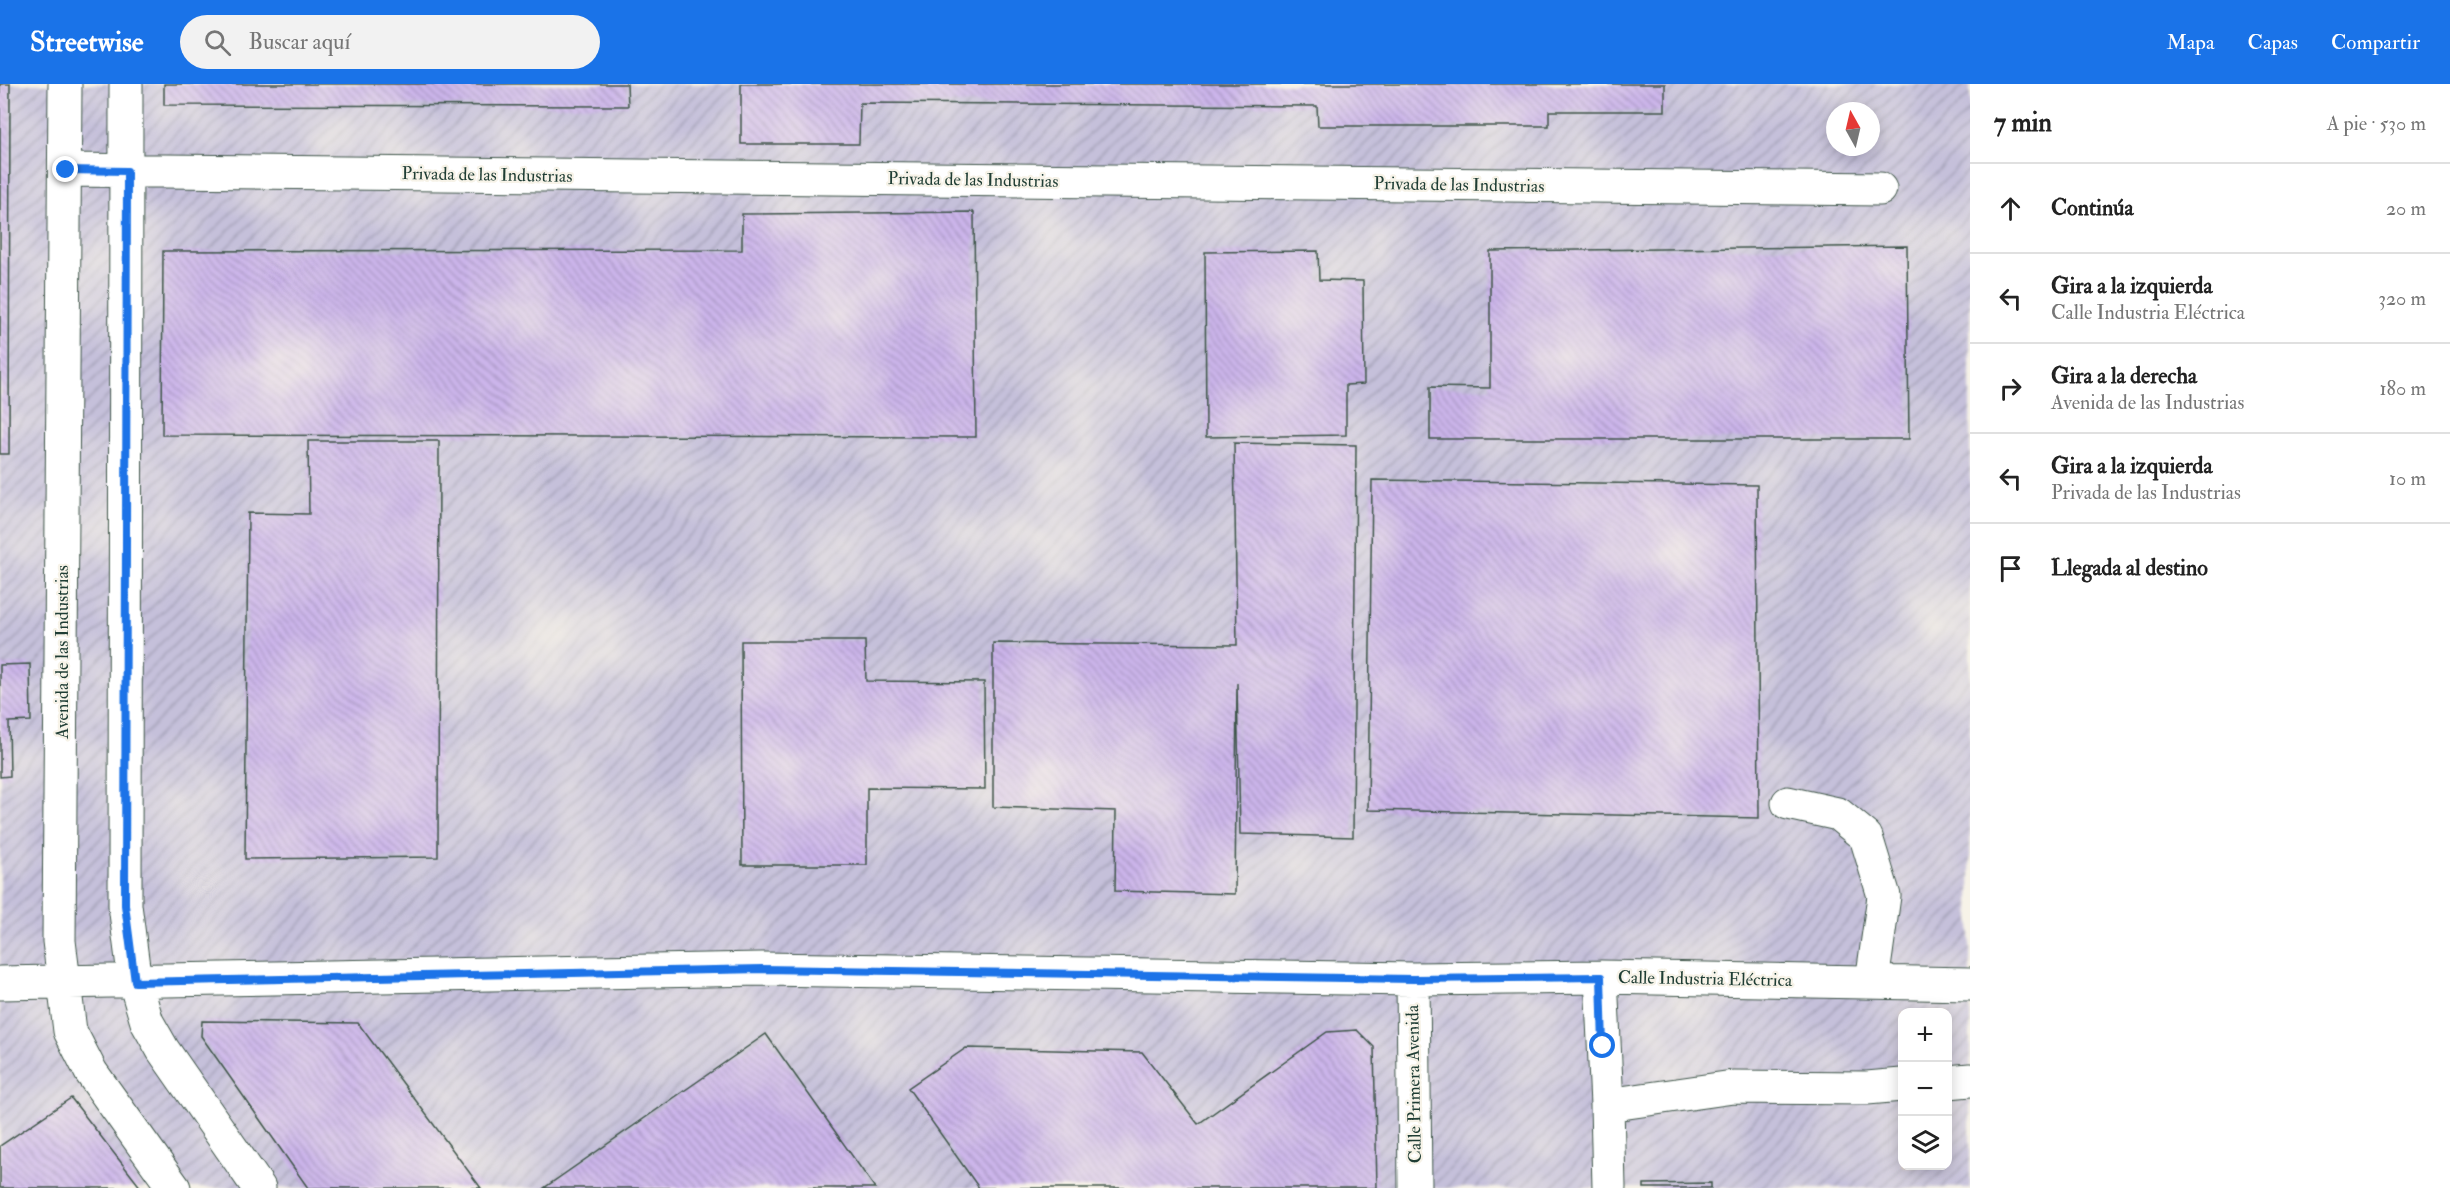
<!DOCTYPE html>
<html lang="es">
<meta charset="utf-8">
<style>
body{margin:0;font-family:"IM FELL Double Pica",serif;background:#f2f2f2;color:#222}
.controls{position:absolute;right:18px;bottom:18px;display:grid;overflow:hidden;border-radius:12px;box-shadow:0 3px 15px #0003}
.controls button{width:54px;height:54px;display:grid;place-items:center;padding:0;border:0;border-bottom:2px solid #e0e0e0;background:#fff;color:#222;font:30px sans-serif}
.compass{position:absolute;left:1826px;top:18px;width:54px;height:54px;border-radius:50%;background:#fff;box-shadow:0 3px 15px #0003;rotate:352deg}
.stop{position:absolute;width:18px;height:18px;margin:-14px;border:4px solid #1a73e8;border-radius:50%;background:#fff}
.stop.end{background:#1a73e8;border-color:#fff;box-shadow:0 2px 6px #0008}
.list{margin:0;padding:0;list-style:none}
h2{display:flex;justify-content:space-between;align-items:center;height:78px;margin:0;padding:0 24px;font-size:26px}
h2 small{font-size:20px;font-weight:400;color:#767676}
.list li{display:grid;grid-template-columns:39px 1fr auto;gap:18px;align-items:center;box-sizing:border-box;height:90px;padding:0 24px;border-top:2px solid #e0e0e0}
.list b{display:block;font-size:22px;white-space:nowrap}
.list p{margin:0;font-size:20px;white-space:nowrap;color:#767676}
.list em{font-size:20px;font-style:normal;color:#767676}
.icon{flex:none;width:33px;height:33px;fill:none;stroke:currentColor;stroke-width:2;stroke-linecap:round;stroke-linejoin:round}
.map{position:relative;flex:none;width:1970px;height:1104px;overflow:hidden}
header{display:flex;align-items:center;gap:36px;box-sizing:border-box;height:84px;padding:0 30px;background:#1a73e8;color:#fff}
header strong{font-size:28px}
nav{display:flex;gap:33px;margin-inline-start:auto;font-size:21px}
.search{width:420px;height:54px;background:#f2f2f2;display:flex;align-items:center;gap:15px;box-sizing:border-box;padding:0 21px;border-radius:33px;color:#767676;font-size:22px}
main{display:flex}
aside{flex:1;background:#fff}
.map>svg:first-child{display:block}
.industrial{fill:url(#industrial-furrows);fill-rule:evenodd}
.building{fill:url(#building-back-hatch)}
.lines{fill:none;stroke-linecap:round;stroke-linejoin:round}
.minor-casing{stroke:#3e5548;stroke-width:35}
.minor{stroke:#fff;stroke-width:33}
.route{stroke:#1a73e8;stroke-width:8}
.labels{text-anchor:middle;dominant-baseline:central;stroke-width:4.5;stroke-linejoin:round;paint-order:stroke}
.street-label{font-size:18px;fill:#1f3d34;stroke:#f7f3e8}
</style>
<header>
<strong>Streetwise</strong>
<div class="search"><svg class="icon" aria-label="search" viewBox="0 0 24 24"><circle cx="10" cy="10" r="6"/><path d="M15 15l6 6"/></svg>Buscar aquí</div>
<nav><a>Mapa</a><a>Capas</a><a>Compartir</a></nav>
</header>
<main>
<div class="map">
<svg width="1970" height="1104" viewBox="0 0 1970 1104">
<defs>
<pattern id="industrial-furrows" width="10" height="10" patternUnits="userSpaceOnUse" patternTransform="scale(1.5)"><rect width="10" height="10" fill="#c5c0da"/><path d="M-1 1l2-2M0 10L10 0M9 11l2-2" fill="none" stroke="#9f9db2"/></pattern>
<pattern id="building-back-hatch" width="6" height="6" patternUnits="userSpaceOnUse" patternTransform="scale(1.5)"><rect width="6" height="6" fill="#ccb5eb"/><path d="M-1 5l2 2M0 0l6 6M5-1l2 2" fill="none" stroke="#a594bf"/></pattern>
</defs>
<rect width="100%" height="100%" fill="#f7f3e8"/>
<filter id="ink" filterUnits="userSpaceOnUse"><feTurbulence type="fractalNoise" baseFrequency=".0167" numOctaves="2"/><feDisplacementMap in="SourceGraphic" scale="12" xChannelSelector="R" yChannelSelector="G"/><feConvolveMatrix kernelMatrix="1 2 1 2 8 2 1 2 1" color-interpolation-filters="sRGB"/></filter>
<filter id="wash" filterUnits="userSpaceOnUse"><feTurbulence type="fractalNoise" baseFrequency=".008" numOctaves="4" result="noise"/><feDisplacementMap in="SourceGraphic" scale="24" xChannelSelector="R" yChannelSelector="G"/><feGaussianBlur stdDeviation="1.35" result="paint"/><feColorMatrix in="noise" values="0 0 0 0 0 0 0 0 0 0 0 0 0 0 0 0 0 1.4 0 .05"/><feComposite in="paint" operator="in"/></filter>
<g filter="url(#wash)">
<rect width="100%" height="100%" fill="#eddcb9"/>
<path class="industrial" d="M0,0H1970V1104H0ZM1835,27H1871V63H1835ZM1902,928H1948V1082H1902Z"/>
<g id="blocks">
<path class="building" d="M0,0H10L9,370H0Z
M164,0H627L628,22L164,21Z
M741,0H1665V27H1549V42H1318L1317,22L860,19L859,60H741Z
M974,128L976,353L162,351L163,167L742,166V130Z
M1907,162L1909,355H1430V303L1490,304V167Z
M1318,167L1319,196L1363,197L1364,300L1346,301V351L1206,353L1205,168Z
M308,357H439L438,773L245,775L248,429L309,430Z
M1234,359L1356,361L1353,753L1240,750L1237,599L1235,810L1115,807L1116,727L993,723V559L1237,561Z
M1372,396L1757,401L1759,734L1368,726Z
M741,557H865L866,597L984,598L985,705L867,704V781H742Z
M30,580L31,637L9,638L10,692L0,693V581Z
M202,937L358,939L481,1104H308L201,952Z
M1357,946L1374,963L1377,1104H979L908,1004L966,964L1142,968L1198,1040L1327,948Z
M766,950L875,1104H544Z
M71,1014L141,1104H0V1062Z
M1711,1099V1104H1644V1100Z"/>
</g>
</g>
<g filter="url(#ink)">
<use href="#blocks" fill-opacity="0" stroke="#3e5548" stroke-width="1.5"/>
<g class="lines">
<defs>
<path id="minor" d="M65,0L59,857L70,947L91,988L174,1104
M126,0L125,821L135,898L147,938L163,966L259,1104
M66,86L1880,105
M1788,719L1838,730L1866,753L1884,812L1872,898
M1601,893L1607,1021L1733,1003L1867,1004L1902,1001
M1413,895L1415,1104
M0,899L762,885L1413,895L1601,893L1970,900
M1948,998L1970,996
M1607,1021L1609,1104"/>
</defs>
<use href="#minor" class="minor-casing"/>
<use href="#minor" class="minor"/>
</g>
</g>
<g class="lines" filter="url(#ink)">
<path class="route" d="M66,86L127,87L125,821L135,898L762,885L1413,895L1601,893L1603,962"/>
</g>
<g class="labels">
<g class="street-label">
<text transform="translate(487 91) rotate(1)">Privada de las Industrias</text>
<text transform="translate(973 96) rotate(1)">Privada de las Industrias</text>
<text transform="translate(1459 101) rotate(1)">Privada de las Industrias</text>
<text transform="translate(62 568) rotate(-90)">Avenida de las Industrias</text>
<text transform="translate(1705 895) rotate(1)">Calle Industria Eléctrica</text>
<text transform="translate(1414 1000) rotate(-91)">Calle Primera Avenida</text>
</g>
</g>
</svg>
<div class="controls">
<button>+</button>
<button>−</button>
<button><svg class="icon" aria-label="layers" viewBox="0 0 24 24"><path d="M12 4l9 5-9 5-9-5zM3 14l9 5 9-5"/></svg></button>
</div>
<svg class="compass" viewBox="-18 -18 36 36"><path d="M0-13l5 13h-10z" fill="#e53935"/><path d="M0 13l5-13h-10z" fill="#767676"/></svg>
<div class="stop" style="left:1603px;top:962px"></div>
<div class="stop end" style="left:66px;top:86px"></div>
</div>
<aside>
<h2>7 min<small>A pie · 530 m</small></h2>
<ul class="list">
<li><svg class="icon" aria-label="ahead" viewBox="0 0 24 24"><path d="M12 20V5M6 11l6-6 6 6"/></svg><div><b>Continúa</b></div><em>20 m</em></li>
<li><svg class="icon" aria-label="left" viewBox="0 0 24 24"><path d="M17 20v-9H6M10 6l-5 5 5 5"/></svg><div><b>Gira a la izquierda</b><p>Calle Industria Eléctrica</p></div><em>320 m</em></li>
<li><svg class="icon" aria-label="right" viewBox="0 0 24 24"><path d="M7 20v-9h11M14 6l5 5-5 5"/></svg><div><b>Gira a la derecha</b><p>Avenida de las Industrias</p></div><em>180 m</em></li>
<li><svg class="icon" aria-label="left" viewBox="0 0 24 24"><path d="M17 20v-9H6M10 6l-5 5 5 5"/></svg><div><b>Gira a la izquierda</b><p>Privada de las Industrias</p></div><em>10 m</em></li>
<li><svg class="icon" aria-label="arrive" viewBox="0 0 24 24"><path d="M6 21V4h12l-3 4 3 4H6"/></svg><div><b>Llegada al destino</b></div></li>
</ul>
</aside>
</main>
